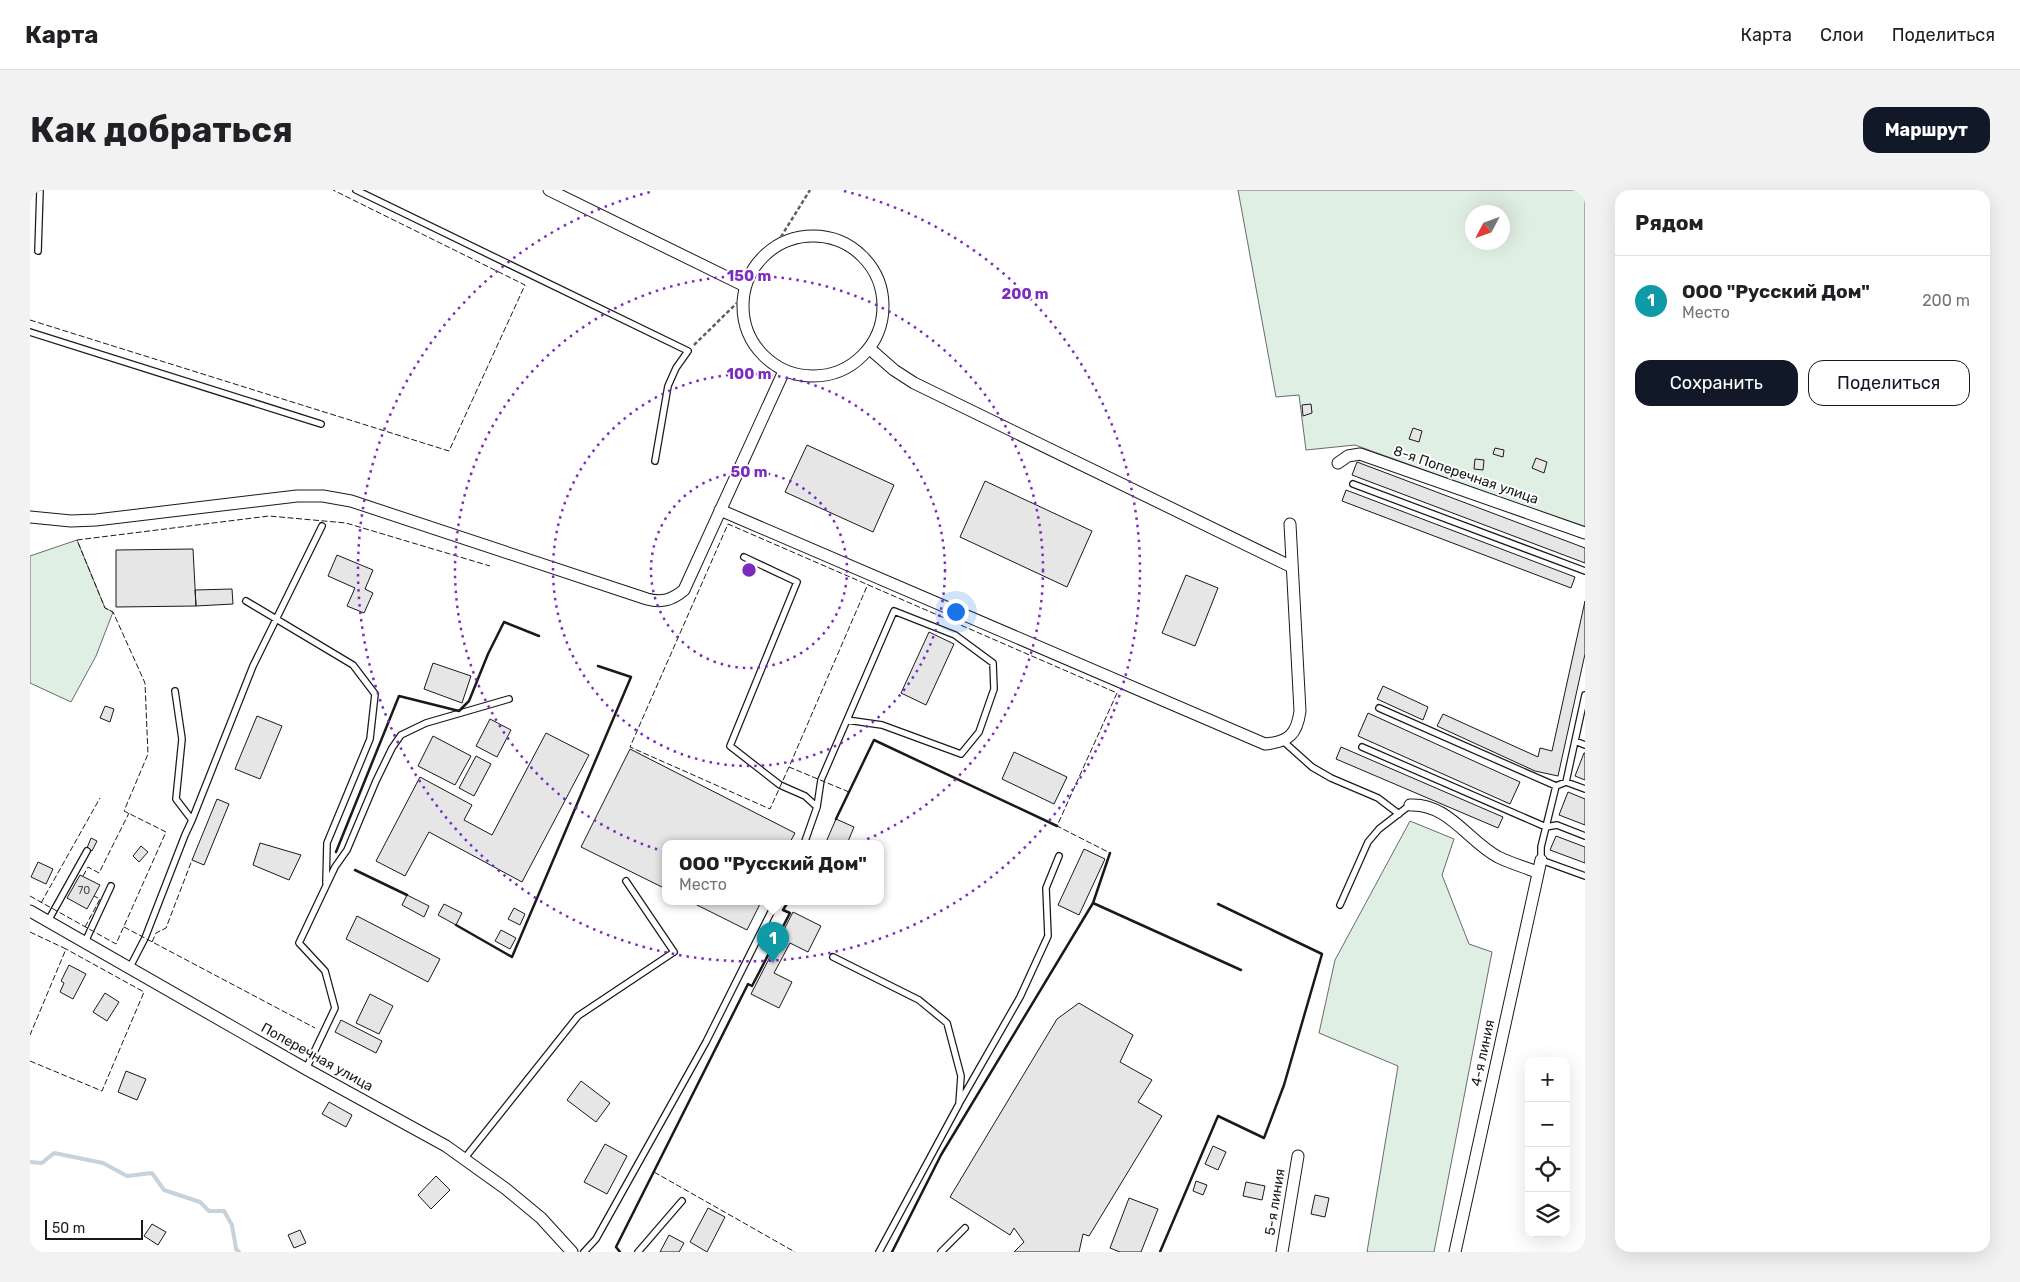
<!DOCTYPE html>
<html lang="ru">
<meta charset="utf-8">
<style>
body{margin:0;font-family:Rubik,sans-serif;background:#f2f2f2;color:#202124}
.controls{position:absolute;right:15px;bottom:15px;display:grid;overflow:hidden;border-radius:10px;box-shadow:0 5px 20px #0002}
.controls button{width:45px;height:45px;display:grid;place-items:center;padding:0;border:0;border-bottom:1px solid #e0e0e0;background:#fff;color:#202124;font:25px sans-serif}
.compass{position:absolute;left:1435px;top:15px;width:45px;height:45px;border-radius:50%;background:#fff;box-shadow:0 5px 20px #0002;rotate:229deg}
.scale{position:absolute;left:15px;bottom:12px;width:98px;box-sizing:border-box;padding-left:5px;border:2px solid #1a1a1a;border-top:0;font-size:14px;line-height:18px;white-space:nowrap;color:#1a1a1a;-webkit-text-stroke:4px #fff;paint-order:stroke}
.you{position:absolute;left:925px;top:421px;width:18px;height:18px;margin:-12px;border:4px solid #fff;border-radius:50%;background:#1a73e8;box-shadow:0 0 0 8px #1a73e833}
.badge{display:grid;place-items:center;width:32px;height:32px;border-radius:50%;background:#111827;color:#fff;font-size:16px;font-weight:700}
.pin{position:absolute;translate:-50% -41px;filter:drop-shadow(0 1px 2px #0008)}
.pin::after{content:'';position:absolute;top:26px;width:18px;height:15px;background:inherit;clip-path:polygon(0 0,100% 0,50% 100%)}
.popup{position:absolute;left:632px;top:650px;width:222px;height:65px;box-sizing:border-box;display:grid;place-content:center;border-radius:10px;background:#fff;filter:drop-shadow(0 1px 4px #0005);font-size:16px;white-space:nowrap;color:#757577}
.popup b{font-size:19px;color:#202124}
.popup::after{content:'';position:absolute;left:50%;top:100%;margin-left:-10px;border:10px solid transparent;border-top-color:#fff}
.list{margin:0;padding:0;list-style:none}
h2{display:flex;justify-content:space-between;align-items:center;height:65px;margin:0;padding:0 20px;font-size:21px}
h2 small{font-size:16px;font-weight:400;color:#757577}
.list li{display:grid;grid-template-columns:32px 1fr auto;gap:15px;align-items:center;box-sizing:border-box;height:90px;padding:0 20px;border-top:1px solid #e0e0e0}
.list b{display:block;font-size:19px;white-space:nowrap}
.list p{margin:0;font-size:16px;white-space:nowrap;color:#757577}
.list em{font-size:16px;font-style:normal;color:#757577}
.actions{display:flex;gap:10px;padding:15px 20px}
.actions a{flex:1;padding:11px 0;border:1px solid #111827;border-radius:15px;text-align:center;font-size:18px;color:#111827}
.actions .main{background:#111827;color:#fff}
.icon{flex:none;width:28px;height:28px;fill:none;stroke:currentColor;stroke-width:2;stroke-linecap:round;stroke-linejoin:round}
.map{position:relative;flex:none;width:1555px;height:1062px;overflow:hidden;border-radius:15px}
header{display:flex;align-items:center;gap:30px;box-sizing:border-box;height:70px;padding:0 25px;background:#fff;border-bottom:1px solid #e0e0e0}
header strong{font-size:24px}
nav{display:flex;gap:28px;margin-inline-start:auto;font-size:18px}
.intro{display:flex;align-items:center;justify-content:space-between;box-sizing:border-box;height:120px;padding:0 30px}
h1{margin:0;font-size:35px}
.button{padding:12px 22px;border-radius:15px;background:#111827;color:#fff;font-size:18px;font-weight:700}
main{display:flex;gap:30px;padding:0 30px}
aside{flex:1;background:#fff;border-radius:15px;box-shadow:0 5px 20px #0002}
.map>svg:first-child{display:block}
.green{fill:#e0efe3;stroke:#6a6a6a;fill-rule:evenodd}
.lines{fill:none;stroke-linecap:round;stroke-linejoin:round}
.stream{stroke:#c6d2dc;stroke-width:4}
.building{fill:#e6e6e6;stroke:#1a1a1a}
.lane-casing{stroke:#1a1a1a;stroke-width:8}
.street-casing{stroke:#1a1a1a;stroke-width:13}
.path{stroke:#5f5f5f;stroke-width:2.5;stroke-dasharray:4 2.5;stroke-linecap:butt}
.lane{stroke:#fff;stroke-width:5.5}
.street{stroke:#fff;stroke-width:11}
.fence{stroke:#1a1a1a;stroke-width:1;stroke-dasharray:6 2.5;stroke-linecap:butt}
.wall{stroke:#1a1a1a;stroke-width:2.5}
.ring{fill:none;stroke:#7b2cbf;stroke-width:2.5;stroke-dasharray:2.5 5}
.labels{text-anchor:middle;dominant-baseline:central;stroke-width:4;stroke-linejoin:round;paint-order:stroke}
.number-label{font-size:11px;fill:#4d4d4d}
.street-label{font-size:14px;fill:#1a1a1a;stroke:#fff}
.centre{fill:#7b2cbf;stroke:#fff;stroke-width:2.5}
.ring-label{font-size:15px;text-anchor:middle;font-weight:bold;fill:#7b2cbf;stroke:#fff;stroke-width:4;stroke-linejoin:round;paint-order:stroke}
</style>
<header>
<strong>Карта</strong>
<nav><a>Карта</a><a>Слои</a><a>Поделиться</a></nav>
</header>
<div class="intro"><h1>Как добраться</h1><a class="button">Маршрут</a></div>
<main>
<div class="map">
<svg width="1555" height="1062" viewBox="0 0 1555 1062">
<rect width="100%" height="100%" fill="#fff"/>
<path class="green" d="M1208,0H1555V338L1325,255L1276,260L1269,205L1246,207ZM1442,22H1472V52H1442Z
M47,350L75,418L83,422L66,466L41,512L0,493V366Z
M1380,631L1424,649L1412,685L1439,754L1462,762L1404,1062H1337L1368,876L1289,843L1305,770Z"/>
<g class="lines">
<path class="stream" d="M0,972L12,973L24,963L73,973L97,986L122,983L134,1000L170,1012L179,1021H194L202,1035L206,1059L209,1062"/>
</g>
<path class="building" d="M1281,214L1282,223L1273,226L1272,215Z
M1383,238L1392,241L1389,252L1379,249Z
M777,255L864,295L843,342L755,302Z
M1465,258L1474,260L1473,267L1463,264Z
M1506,268L1517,272L1514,283L1502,278Z
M1445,269L1454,270L1453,280L1444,279Z
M1327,272L1555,358V373L1322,285Z
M955,291L1062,341L1037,397L930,347Z
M1316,300L1545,387L1541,398L1312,311Z
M163,359L166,416L86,417V360Z
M307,365L343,380L335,399L343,403L334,423L317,416L325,398L298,386Z
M1156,385L1188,398L1165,456L1132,443Z
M202,399L203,414L166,416L165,400Z
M1555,411V464L1528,586L1505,581L1407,536L1413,524L1508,567L1510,558L1522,561Z
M899,442L924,454L896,515L871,503Z
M403,473L441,486L432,513L394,499Z
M1353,496L1398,517L1393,530L1347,509Z
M75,516L84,519L80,532L70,528Z
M1338,523L1490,592L1480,614L1328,546Z
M227,526L252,536L230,589L205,579Z
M460,529L481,540L467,567L446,556Z
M516,543L559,565L492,692L399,642L375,686L346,671L390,587L442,615L434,630L462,645Z
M403,546L441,566L425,595L388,576Z
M1311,557L1473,627L1468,638L1306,569Z
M600,559L765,643L759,654H636V699L551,657Z
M984,562L1037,587L1024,614L972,589Z
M1554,563H1555V590L1545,586Z
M446,566L461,574L444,606L429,598Z
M1538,602L1555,609V635L1529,625Z
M187,609L199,614L174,675L162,670Z
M806,629L824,637L817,654H801L796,652Z
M1526,646L1555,657V673L1520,660Z
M61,648L67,651L62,661L57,658Z
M230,653L271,665L259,690L223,675Z
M111,656L118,662L109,672L103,666Z
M1054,659L1075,669L1049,725L1028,715Z
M8,672L23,679L16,694L1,687Z
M50,685L70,695L57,719L37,708Z
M377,705L399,716L394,727L372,715Z
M661,712H731L717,740Z
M414,714L432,723L426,735L408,725Z
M484,718L495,724L490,735L478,729Z
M763,722L791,736L778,762L760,753L744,783L762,792L749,818L721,804Z
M327,726L410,769L398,792L316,749Z
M471,740L486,748L480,759L465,751Z
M39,775L56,784L43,809L30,802L34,793L31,791Z
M75,803L89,812L77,831L63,822Z
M340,804L363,816L349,844L326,833Z
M1049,813L1103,845L1090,872L1122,890L1108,912L1132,926L1059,1046L1053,1044L1049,1062H984L994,1052L984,1038L980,1045L920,1007L1027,829Z
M311,830L352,851L346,863L305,842Z
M96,881L116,889L107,910L88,902Z
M551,891L580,913L566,932L537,910Z
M299,912L322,925L316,937L292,924Z
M575,954L597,966L577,1004L554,992Z
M1183,956L1196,962L1188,980L1175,974Z
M406,986L420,1000L401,1019L388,1005Z
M1166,991L1177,995L1173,1005L1163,1001Z
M1216,992L1235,996L1232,1010L1213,1006Z
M1285,1005L1299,1008L1295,1027L1281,1024Z
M1099,1008L1128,1019L1111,1062H1090L1080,1058Z
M678,1018L695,1027L677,1062L660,1052Z
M122,1034L136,1042L128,1055L114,1046Z
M270,1040L276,1053L264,1058L258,1045Z
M639,1045L654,1053L649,1062H630Z"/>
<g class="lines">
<defs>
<path id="lane" d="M326,0L658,161L646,178L638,196L625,271
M8,61L10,0
M0,142L291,234
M1323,294L1555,381
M714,367L767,392L700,556L750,595L775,606L787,617L774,654
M216,411L323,475L345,504L340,549L297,653L296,693
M1555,505L1536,592L1526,596L1511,657V670L1555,686
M1349,518L1526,596
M1253,551L1282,577L1301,588L1348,608L1369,624
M1545,551L1555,555
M1332,557L1516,637L1527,635L1555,646
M1536,592L1555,599
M787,617L791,590L864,421L925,445L963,473L964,499L949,542L931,564L852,535L817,530
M162,630L223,476L292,336
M1310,715L1338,652L1349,639L1380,615
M18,731L57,661
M55,752L81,696
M803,767L889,810L917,833L931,886L929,914L849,1062
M100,777L115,748L155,645L162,630L146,609L152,549L145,501
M276,879L305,818L295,781L269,753L305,677L317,660L346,591L362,558L371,545L396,533L479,509
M930,912L990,807L1018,746L1016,698L1029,666
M434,969L548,826L644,762L596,691
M554,1062L566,1049L676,852L746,712
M608,1062L652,1011
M911,1062L935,1038"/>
<path id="street" d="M519,0L715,96
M713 116a70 70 0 1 1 140 0a70 70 0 1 1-140 0Z
M840,159L864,180L884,193L1262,377
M1308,273L1318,266L1330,264L1555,343
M690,320L1235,554C1259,552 1267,544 1270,521L1260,334
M0,327L41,331L66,330L267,306H293L321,311L617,409C632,413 642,410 654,400L754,181
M1380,615C1418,613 1438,651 1468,667C1480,673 1494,677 1507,682
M0,721L276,879L416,956L476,999L511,1028L542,1062
M1252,1062L1268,966
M1425,1062L1511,670"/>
</defs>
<use href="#lane" class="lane-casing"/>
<use href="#street" class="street-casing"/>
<path class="path" d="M744,58L780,0
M664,155L713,107"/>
<use href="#lane" class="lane"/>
<use href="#street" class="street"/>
<path class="fence" d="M0,130L419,261L495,95L303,0
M759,577L740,619L600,557L698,334L1087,503L1027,636L1080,663
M819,602L759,577L838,394
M53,686L58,677L69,683L99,623
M0,706L86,754L136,642L94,621L118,564L115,493L83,422L75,418L47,350L239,326L316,333L460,376
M11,713L70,608
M55,737L70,709L64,706
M94,737L285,838
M0,742L36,759L0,845
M122,752L126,743L136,738L162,670
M0,871L72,901L114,802L36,759
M624,982L765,1062"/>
<path class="wall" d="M806,629L844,550L1027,636
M306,662L369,506L429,521L439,511L458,464L474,432L509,446
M325,680L377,705
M1063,713L1211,780
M426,735L482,767L601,487L568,476
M590,1062L586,1057L718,794L722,796L760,723L753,720L758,712
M862,1062L911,965L1063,713L1080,663
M1130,1062L1188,926L1234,948L1254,895L1292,764L1188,714"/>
</g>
<g class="ring">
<circle cx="719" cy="380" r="98"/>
<circle cx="719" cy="380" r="196"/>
<circle cx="719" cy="380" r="294"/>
<path d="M814 1A391 391 0 1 1 624 1"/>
</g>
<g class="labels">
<g class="number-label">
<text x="54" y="700">70</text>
</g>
<g class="street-label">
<text transform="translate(1436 285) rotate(19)">8-я Поперечная улица</text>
<text transform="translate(1453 863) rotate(-78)">4-я линия</text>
<text transform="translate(287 867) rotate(29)">Поперечная улица</text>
<text transform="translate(1245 1012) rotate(-81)">5-я линия</text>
</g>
</g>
<circle cx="719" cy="380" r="8" class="centre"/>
<g class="ring-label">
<text x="719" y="91">150 m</text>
<text x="995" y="109">200 m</text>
<text x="719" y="189">100 m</text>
<text x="719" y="287">50 m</text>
</g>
</svg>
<div class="controls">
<button>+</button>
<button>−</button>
<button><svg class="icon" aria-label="locate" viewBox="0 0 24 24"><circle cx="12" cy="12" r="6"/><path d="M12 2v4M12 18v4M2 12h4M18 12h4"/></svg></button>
<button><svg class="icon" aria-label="layers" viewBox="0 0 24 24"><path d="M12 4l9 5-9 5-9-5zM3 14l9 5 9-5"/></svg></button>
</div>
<svg class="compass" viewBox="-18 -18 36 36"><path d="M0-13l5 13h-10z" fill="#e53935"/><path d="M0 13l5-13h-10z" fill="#757577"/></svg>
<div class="scale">50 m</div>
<div class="you"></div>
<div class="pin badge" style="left:743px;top:773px;background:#0f9aa8">1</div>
<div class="popup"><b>ООО &quot;Русский Дом&quot;</b>Место</div>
</div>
<aside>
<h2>Рядом<small></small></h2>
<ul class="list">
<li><span class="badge" style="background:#0f9aa8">1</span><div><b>ООО &quot;Русский Дом&quot;</b><p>Место</p></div><em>200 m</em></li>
</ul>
<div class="actions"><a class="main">Сохранить</a><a>Поделиться</a></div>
</aside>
</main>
